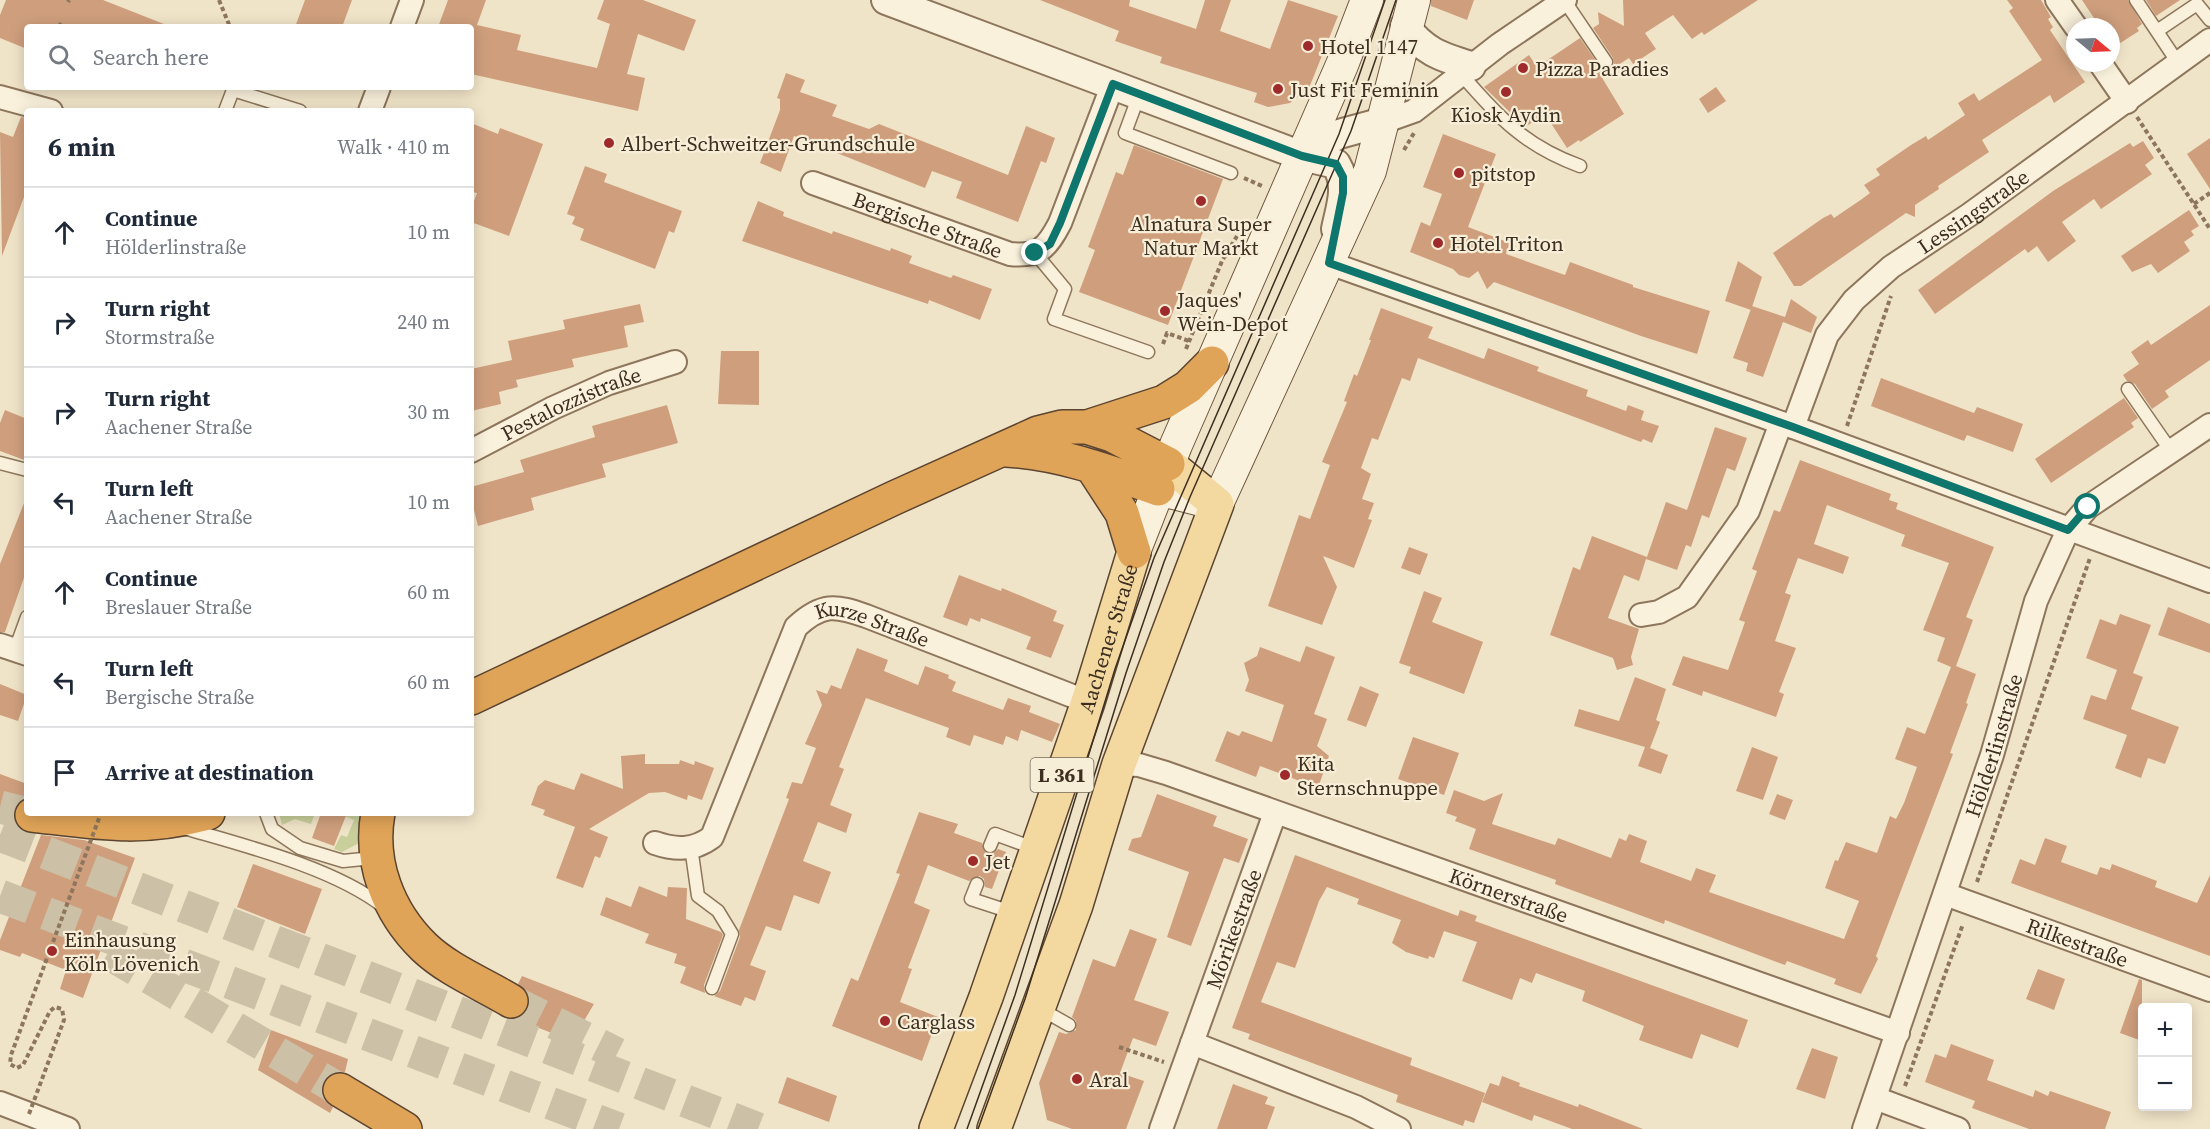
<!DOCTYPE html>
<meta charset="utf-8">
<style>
body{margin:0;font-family:"Source Serif 4",serif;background:#f2f2f3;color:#1f2937}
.controls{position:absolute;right:18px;bottom:18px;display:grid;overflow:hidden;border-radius:6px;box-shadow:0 3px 15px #0003}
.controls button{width:54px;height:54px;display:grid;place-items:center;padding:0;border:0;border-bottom:2px solid #e0e1e3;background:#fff;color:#1f2937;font:30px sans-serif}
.compass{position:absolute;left:2066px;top:18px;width:54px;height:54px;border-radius:50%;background:#fff;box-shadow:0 3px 15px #0003;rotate:109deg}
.stop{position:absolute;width:18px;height:18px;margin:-14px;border:4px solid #0f766e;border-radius:50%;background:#fff}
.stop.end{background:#0f766e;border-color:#fff;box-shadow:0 2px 6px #0008}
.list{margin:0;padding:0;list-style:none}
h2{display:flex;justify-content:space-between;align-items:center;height:78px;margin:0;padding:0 24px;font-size:26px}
h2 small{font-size:20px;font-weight:400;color:#747a83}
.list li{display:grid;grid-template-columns:39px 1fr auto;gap:18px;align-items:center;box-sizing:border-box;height:90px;padding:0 24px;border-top:2px solid #e0e1e3}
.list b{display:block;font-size:22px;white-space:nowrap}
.list p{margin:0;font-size:20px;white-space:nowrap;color:#747a83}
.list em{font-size:20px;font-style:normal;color:#747a83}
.icon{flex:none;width:33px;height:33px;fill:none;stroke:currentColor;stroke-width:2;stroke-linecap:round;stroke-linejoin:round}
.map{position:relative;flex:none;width:2210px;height:1129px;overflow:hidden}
.search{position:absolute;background:#fff;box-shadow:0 3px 15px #0003;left:24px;top:24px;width:450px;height:66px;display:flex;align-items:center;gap:15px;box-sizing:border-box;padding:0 21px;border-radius:6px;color:#747a83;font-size:22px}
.panel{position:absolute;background:#fff;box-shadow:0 3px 15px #0003;left:24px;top:108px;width:450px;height:708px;border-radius:6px}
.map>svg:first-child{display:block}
.green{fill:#c9cf9b}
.building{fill:#cf9f7d}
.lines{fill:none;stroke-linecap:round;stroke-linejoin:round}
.motorway-tunnel{stroke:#ccc0a6;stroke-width:33;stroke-dasharray:33 16;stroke-linecap:butt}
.service-casing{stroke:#8d765c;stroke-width:15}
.minor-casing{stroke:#8d765c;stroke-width:26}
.tertiary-casing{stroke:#8d765c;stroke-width:32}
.secondary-casing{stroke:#6f573f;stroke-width:34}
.primary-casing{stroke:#5b4430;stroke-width:36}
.motorway-casing{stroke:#5b4430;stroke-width:36}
.path{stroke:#8d765c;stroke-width:4;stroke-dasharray:4.5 3;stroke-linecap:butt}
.service{stroke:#faf1dc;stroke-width:12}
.minor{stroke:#faf1dc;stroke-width:22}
.tertiary{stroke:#faf1dc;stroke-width:28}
.secondary{stroke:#faf1dc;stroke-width:32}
.primary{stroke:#f3d9a0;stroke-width:33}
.motorway{stroke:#e0a458;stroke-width:33}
.tram{stroke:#3d2e20;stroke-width:1.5}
.path-bridge{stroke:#8d765c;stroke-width:4;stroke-dasharray:4.5 3;stroke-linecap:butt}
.route{stroke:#0f766e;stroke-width:8}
.poi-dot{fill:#9e2a2b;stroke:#f7eed8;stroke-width:2}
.labels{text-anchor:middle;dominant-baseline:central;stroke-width:4.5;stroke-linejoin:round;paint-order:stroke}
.shield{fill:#f7eed8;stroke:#756857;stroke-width:1.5}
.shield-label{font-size:20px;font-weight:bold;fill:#3d2e20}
.poi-label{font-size:21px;fill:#3d2e20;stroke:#f7eed8;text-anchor:start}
.street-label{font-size:21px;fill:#3d2e20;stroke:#f7eed8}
</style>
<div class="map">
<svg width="2210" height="1129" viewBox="0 0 2210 1129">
<rect width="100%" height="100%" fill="#f0e4c8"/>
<path class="green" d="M279,813H315L311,824L295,819L282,825Z
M337,813H369L363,841L342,852L334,849L341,835L347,837L354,820Z"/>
<path class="building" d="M6,0H103L169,26L27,27V49L0,38V15Z
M305,0H352L342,27H295Z
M448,0H486L477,25L521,35L517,50L597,68L610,24L597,19L604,0H643L696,20L684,51L638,34L627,74L645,78L638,111L471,74V27H438Z
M1040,0H1130L1129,6L1196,29L1205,0H1231L1220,31L1270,49L1288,0L1338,16L1309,88L1290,103L1268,107L1254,102L1257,93L1160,63L1162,57L1115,41L1119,31Z
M1431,0H1474L1467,20L1431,6Z
M1623,0H1758L1704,35L1702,32L1692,39L1673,15L1645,33L1656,49L1633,64L1629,58L1601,76L1624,114L1580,142L1579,140L1567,148L1545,114L1525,127L1484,87L1529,55L1537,67L1580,38L1600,67L1610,69L1614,65L1613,58L1593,28L1599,24L1598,12L1624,26Z
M2007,0H2041L2051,17L2048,19L2053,27L2050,30L2085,82L2054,103L2050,95L1982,140L1989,152L1938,186L1939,189L1915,205V217L1906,213L1801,286H1794L1773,253L1823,218L1831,214L1834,218L1862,199L1870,193L1864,185L1880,175L1876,169L1911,145L1926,136L1928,140L1965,115L1958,103L1974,93L1979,101L2042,60L2009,11L2013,8Z
M2082,0H2128L2142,24L2137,28L2139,31L2111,49V27H2100Z
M2146,0H2180L2156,16Z
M786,73L805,80L800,92L837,105L832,116L869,129L879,124L1008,175L1026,126L1055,138L1046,163L1041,161L1018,222L956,198L962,182L932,171L925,188L794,136L781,172L760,163L780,110V99L777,98Z
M1716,87L1726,101L1708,113L1699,99Z
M21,117L27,118V189L2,256L0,132L13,137Z
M471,123L498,134L500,128L543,144L509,236L471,222V209L477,193L471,192Z
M1443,134L1496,154L1468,227L1510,243L1506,254L1565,275L1570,262L1633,285V287L1710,311L1697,354L1641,336L1494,282L1487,289L1478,271L1469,278L1459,275L1453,269L1410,252L1421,222L1430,226L1442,194L1423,187Z
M2210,138V189L2187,154Z
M2143,141L2154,158L2145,165L2152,174L2101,209L2094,199L2062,222L2076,241L2048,262L2037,246L2028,253L2025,249L1935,314L1918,290L2053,191L2130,143L2133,147Z
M1134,145L1223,179L1168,325L1079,292L1095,250L1088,247L1116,172L1123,175Z
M585,166L607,174L604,182L682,211L674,233L669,231L655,269L580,240L584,229L572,224L575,217L567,214Z
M758,201L784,212L783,216L832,234L833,231L890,251L891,248L912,256L909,263L951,278L953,275L992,289L980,320L929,300L928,304L742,241Z
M2189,210L2199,226L2191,231L2194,235L2184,242L2190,251L2158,273L2151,264L2132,272L2121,256Z
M1738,261L1762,277L1751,310L1725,301Z
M1791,299L1817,317L1811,333L1783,322L1763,377L1746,371L1748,363L1733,358L1752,306L1785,317Z
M640,304L644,322L624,326L628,347L572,359L574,367L516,380L518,387L499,392L501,404L471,411V369L512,360L508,341L565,329L563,320Z
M2210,305V360L2165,391L2169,397L2152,409L2135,384L2127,381L2123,375L2139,364L2131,352L2148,340L2151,345Z
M1381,308L1433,327L1428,338L1484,359L1488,348L1539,367L1537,371L1588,390L1586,396L1626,411L1628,405L1644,411L1641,420L1659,426L1652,443L1643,439L1641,442L1418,358L1410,381L1402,378L1378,440L1372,438L1361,468L1371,474L1362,499L1374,503L1368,519L1372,520L1354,568L1323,556L1337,587L1322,625L1268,606L1299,515L1310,519L1330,465L1322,462L1347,402L1344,401L1354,374L1357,376L1371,340H1369Z
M721,351H759V405L718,404Z
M1881,378L1974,413L1977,407L2023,424L2013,452L1967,435L1964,441L1871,406Z
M2124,398L2138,418L2131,423L2134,427L2051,483L2035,459Z
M667,405L678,443L602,464L606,477L531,498L534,510L478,526L474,510H471V487L524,472L520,460L595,437L592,426Z
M5,410L27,419V461L0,451V423Z
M1715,427L1747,438L1735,471L1727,468L1709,518L1702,515L1691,547L1686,545L1677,570L1646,559L1639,581L1624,575L1608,618L1639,629L1631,657L1633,665L1617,670L1613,658L1550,635L1573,567L1580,570L1592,536L1647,557L1666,502L1687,510Z
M1800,460L1891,494L1889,500L1898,503L1896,509L1994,547L1966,617L1973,620L1956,666L1976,674L1966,703L1968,704L1950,753L1953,754L1876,956L1878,959L1861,994L1834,984L1836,979L1787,961L1785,965L1665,920L1664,924L1555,884L1556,880L1469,849L1476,829L1455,821L1457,817L1446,813L1454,790L1484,801L1503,793L1492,824L1555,845L1558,838L1611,858L1619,838L1626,841L1629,834L1647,841L1640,862L1691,881L1696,868L1716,875L1709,892L1844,939L1859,901L1825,888L1835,860L1838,861L1846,842L1877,853L1890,816L1896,819L1904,803L1917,767L1895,759L1907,727L1925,734L1951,667L1937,661L1945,638L1923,630L1949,563L1901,546L1905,535L1827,505L1814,544L1849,557L1843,574L1798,558L1785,593L1791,595L1775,641L1796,648L1779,692L1784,694L1776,717L1703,691L1702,696L1672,685L1683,656L1728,670L1745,622L1739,620L1757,571L1752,569L1774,510L1780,512Z
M26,498L27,569L5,632H0V564Z
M1409,547L1428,554L1420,575L1401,568Z
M959,575L1001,591L1002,588L1057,611L1053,621L1064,625L1051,658L1026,649L1031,637L981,618L980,622L970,618L967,626L943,617Z
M1424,591L1442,598L1432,622L1483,642L1464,694L1409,673L1411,667L1399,663Z
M2168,607L2210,624V653L2158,635Z
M2120,614L2151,625L2133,673L2143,677L2131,709L2179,727L2165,764L2148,758L2141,778L2115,768L2127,735L2083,719L2091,695L2106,700L2117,670L2086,658L2100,619L2116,625Z
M1306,646L1335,657L1314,714L1327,719L1317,746L1329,756L1318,788L1260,766L1256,777L1215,761L1227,731L1239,736L1242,731L1272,742L1284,705L1245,691L1249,680L1244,663L1257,656L1260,647L1300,662Z
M857,648L888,660L884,671L918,685L925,666L949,675L948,678L956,682L952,691L1003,710L1008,698L1031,706L1029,712L1060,724L1052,742L1021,730L1018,741L1006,736L1003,745L974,735L970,746L946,737L949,728L866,698L839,767L844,769L830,805L852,814L846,833L818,822L803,861L831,872L819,904L794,895L781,931L766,926L750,965L766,971L755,1001L745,997L741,1006L714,996L720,991L740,937L739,930L789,799L786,798L792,782L802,784L816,748L805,744L822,705L816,690L827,694L831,685L841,689Z
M1635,677L1666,689L1656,720L1660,722L1650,748L1668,755L1661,774L1638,766L1645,747L1574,726L1579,709L1619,721Z
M0,684L27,695L18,721L0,715Z
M1360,686L1379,694L1366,727L1347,720Z
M1413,737L1459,753L1444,795L1398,779Z
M1752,747L1778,757L1763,800L1736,791Z
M645,754V764H679L680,760L694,765L695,761L714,768L702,800L688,795L687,800L665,792L649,793L589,829L608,837L600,858L595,856L583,888L556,878L575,827L543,815L545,810L531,805L538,786L545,780L574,790L581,773L623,789L621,756Z
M0,774L27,784V797L17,804L14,812L15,822L0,816Z
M1157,794L1217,816L1213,826L1248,839L1239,863L1224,858L1191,946L1167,937L1189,872L1128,850L1132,839L1141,837Z
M1777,794L1793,800L1785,820L1769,814Z
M919,812L958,824L954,833L982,843L986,853L992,854L998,849L1006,852L992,889L985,887L984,879L980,876L969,881L928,865L914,903L930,910L908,968L912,969L900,1002L938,1017L922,1061L832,1026L851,978L858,981L900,874L896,873Z
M321,813H347L334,846L312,838Z
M41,835L84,840L135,858L83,998L60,989L66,970L22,953L20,957L0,950V940Z
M2045,838L2067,846L2061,862L2097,875L2100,867L2110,870L2112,864L2157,881L2155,887L2197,903L2210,875V956L2011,883L2020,859L2035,865Z
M1295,855L1458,916L1460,910L1477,916L1475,921L1748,1020L1738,1048L1701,1034L1692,1059L1639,1040L1644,1026L1582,1001L1585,991L1536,973L1532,983L1520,978L1512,1000L1462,981L1477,942L1444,931L1434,958L1429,956L1428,959L1406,952L1392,943L1401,920L1357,904L1359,899L1327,887L1319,901L1295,968L1277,962L1261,1002L1412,1058L1410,1065L1485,1093L1474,1123L1465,1120L1463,1126L1396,1102L1398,1095L1248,1039L1250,1034L1232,1028Z
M253,864L322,889L305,934L237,907Z
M639,886L667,897L668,887L687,888L686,919L721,932L723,935L704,985L705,993L680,983L686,967L674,963L677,954L645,943L649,934L600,915L606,897L631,907Z
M1130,929L1157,939L1134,1000L1169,1012L1156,1046L1133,1038L1120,1073L1144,1081L1126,1129H1072L1047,1120L1039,1083L1059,1032L1066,1034L1076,1030V1021L1072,1017L1093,959L1115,967Z
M2038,969L2065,979L2054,1010L2026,999Z
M522,976L594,1004L572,1041L516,1019L527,1011L530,1002L527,991L518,984Z
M2139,979L2142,980V1041L2120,1033Z
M271,1030L348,1059L345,1072L331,1073L324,1081L321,1090L324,1100L333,1107L330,1113L258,1070Z
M1951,1044L1994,1060L1987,1080L2033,1097L2035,1090L2048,1096L2050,1091L2111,1112L2105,1129H2029L1972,1108L1975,1101L1925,1082L1935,1054L1946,1058Z
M1812,1048L1838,1057L1825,1099L1796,1089Z
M1502,1076L1520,1083L1519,1086L1578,1107L1579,1104L1643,1129H1572L1534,1115L1532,1121L1482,1102L1490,1083L1499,1086Z
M787,1077L837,1096L829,1122L778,1103Z
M1233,1084L1268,1097L1265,1104L1275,1107L1267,1129H1217Z"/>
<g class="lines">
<path class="motorway-tunnel" d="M0,807L32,815
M0,835L758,1129
M0,896L619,1129
M108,953L340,1090
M511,1001L617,1054"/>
<defs>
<path id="service" d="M1564,0L1606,62
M2136,0L2178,63
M2157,31L2197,4L2210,20
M1461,74C1499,118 1525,146 1580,166
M1139,95L1125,133L1231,173
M225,111L233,90L300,111
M1035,253L1065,289L1054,319L1148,352
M2128,389L2171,451
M0,463L27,470
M15,650L27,617
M266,813L272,829L300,848L343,861L363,859L372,848
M184,828C246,846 334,868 384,907
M990,846L995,834L1036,849
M691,847L698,896L718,911L732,934L712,988
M977,884L971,899L1014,913
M1039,1008L1069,1025"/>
<g id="minor">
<path d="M2057,0L2076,27"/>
<path d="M402,27L412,0"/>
<path d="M2100,63L2127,102"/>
<path d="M0,97L51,111"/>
<path d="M370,111L379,87"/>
<path d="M1383,122L1414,111L1500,44L1565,0"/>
<path id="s1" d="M813,183L1010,254C1039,257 1047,248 1060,223L1113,84"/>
<path d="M1329,263L1793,427L2210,581"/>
<path id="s2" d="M1793,427L1827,335L1854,300L1891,267L1969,215L2210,40"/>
<path id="s3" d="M471,451L553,408L609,383L675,362"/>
<path d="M1641,615L1659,612L1687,597L1748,511L1781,423"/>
<path d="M0,645L27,654"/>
<path id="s4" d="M1119,764L1139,765L1166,773L1898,1033"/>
<path id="s5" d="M655,843C675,850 694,851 712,837L796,627C822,603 835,605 866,616L1088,702"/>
<path id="s6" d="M1945,894L2210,990"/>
<path d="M1192,1043L1356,1107L1399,1129"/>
<path d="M1875,1098L1958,1129"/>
<path d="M0,1103L68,1129"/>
<path id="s7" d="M1161,1129L1275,813"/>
<path id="s8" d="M1864,1129L1992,755L2036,601L2068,530L2088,507L2210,425"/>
</g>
<path id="tertiary" d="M886,0L1302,156L1336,164C1349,186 1341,205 1336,229
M1405,26C1424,52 1442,57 1471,66
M1302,156L1339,134L1383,122"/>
<path id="secondary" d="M1158,489L1217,504L1370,171L1414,0
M1134,552L1176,445L1342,65L1367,0"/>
<g id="primary">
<path id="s9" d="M936,1129L986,997L1088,702L1134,552"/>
<path d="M994,1129L1076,905L1119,764L1217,504L1168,464"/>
</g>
<path id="motorway" d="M1087,427L1112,435L1168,464
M1006,450C1060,453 1108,471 1158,489
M1092,467L1122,513L1134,552
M471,698L894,498L1038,433L1062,427H1087L1164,402L1188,387L1212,363
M378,813C369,862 388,912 424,947C448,970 483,984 511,1001
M32,815C100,823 140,831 208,813
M340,1090L405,1129"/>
</defs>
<use href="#service" class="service-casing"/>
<use href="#minor" class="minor-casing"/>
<use href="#tertiary" class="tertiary-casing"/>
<use href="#secondary" class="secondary-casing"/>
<use href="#primary" class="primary-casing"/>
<use href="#motorway" class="motorway-casing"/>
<path class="path" d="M219,0L230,27
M68,2L69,0
M59,27L61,23
M2137,117L2210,229
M1404,150L1414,133
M1244,178L1262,186
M2194,204L2210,193
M1163,344L1167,333L1189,341
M1186,349L1222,261L1237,236
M1847,426L1891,296
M1977,882L2090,558
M1119,1047L1164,1062
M1905,1086L1963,924"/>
<use href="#service" class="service"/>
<use href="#minor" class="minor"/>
<use href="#tertiary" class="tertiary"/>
<use href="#secondary" class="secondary"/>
<use href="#primary" class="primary"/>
<use href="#motorway" class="motorway"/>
<path class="tram" d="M967,1129L1015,995L1115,669L1154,558L1339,134L1385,0
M978,1129L1025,999L1126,673L1164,562L1190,497L1351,131L1396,0"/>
<path class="path-bridge" d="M29,1114L64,1020L62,1009L55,1007L50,1011L23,1065L17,1068L10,1064L11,1055L101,813"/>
</g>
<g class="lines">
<path class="route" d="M1035,253L1050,244L1060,223L1113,84L1302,156L1336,164L1343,177V193L1329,263L1793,427L2068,530L2088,507"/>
</g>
<g class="poi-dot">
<circle cx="1308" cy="46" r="6"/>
<circle cx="1523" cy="68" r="6"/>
<circle cx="1278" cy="89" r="6"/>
<circle cx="1506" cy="92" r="6"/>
<circle cx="609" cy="143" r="6"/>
<circle cx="1459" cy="173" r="6"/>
<circle cx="1201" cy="201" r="6"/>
<circle cx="1438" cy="243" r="6"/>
<circle cx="1165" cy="311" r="6"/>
<circle cx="1285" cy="775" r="6"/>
<circle cx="973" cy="861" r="6"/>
<circle cx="52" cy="951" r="6"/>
<circle cx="885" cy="1021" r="6"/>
<circle cx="1077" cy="1079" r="6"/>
</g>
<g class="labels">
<rect class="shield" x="1030.5" y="758" width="63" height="34" rx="4.5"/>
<g class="shield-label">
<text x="1062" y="775">L 361</text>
</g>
<g class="poi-label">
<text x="1320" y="46">Hotel 1147</text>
<text x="1535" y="68">Pizza Paradies</text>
<text x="1290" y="89">Just Fit Feminin</text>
<text x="1506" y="114" text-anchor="middle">Kiosk Aydin</text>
<text x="621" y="143">Albert-Schweitzer-Grundschule</text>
<text x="1471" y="173">pitstop</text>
<text x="1201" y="223" text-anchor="middle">Alnatura Super<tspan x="1201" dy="24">Natur Markt</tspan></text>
<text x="1450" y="243">Hotel Triton</text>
<text x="1177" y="299">Jaques'<tspan x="1177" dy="24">Wein-Depot</tspan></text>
<text x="1297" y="763">Kita<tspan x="1297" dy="24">Sternschnuppe</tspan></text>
<text x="985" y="861">Jet</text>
<text x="64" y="939">Einhausung<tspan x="64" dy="24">Köln Lövenich</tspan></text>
<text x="897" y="1021">Carglass</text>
<text x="1089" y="1079">Aral</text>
</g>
<g class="street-label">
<text stroke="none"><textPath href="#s2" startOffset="291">Lessingstraße</textPath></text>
<text stroke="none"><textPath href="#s1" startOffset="122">Bergische Straße</textPath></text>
<text stroke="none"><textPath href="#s3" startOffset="111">Pestalozzistraße</textPath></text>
<text stroke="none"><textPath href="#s5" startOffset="370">Kurze Straße</textPath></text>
<text stroke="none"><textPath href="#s9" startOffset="520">Aachener Straße</textPath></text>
<text stroke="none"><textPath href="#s8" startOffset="405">Hölderlinstraße</textPath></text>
<text stroke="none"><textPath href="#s4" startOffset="412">Körnerstraße</textPath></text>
<text stroke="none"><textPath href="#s7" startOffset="213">Mörikestraße</textPath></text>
<text stroke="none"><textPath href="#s6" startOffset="141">Rilkestraße</textPath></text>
</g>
</g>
</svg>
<div class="controls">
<button>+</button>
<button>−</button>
</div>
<svg class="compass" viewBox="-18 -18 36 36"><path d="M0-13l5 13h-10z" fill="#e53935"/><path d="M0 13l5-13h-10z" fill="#747a83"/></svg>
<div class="stop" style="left:2088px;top:507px"></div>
<div class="stop end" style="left:1035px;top:253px"></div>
<div class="search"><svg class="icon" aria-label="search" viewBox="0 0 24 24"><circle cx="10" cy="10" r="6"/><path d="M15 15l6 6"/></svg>Search here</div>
<section class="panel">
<h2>6 min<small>Walk · 410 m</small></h2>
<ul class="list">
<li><svg class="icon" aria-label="ahead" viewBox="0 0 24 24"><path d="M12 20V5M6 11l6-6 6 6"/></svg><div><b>Continue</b><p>Hölderlinstraße</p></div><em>10 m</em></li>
<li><svg class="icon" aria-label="right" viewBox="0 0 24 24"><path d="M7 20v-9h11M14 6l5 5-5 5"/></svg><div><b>Turn right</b><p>Stormstraße</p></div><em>240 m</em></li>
<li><svg class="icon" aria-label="right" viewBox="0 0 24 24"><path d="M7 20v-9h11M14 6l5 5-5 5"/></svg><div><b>Turn right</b><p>Aachener Straße</p></div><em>30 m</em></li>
<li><svg class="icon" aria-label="left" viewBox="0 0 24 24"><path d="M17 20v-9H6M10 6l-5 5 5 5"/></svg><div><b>Turn left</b><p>Aachener Straße</p></div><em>10 m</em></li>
<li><svg class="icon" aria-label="ahead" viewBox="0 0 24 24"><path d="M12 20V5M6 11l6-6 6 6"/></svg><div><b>Continue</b><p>Breslauer Straße</p></div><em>60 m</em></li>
<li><svg class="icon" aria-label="left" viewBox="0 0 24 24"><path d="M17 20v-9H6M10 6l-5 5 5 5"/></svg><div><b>Turn left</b><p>Bergische Straße</p></div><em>60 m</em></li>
<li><svg class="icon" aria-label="arrive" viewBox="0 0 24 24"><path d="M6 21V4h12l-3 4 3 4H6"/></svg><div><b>Arrive at destination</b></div></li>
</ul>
</section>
</div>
